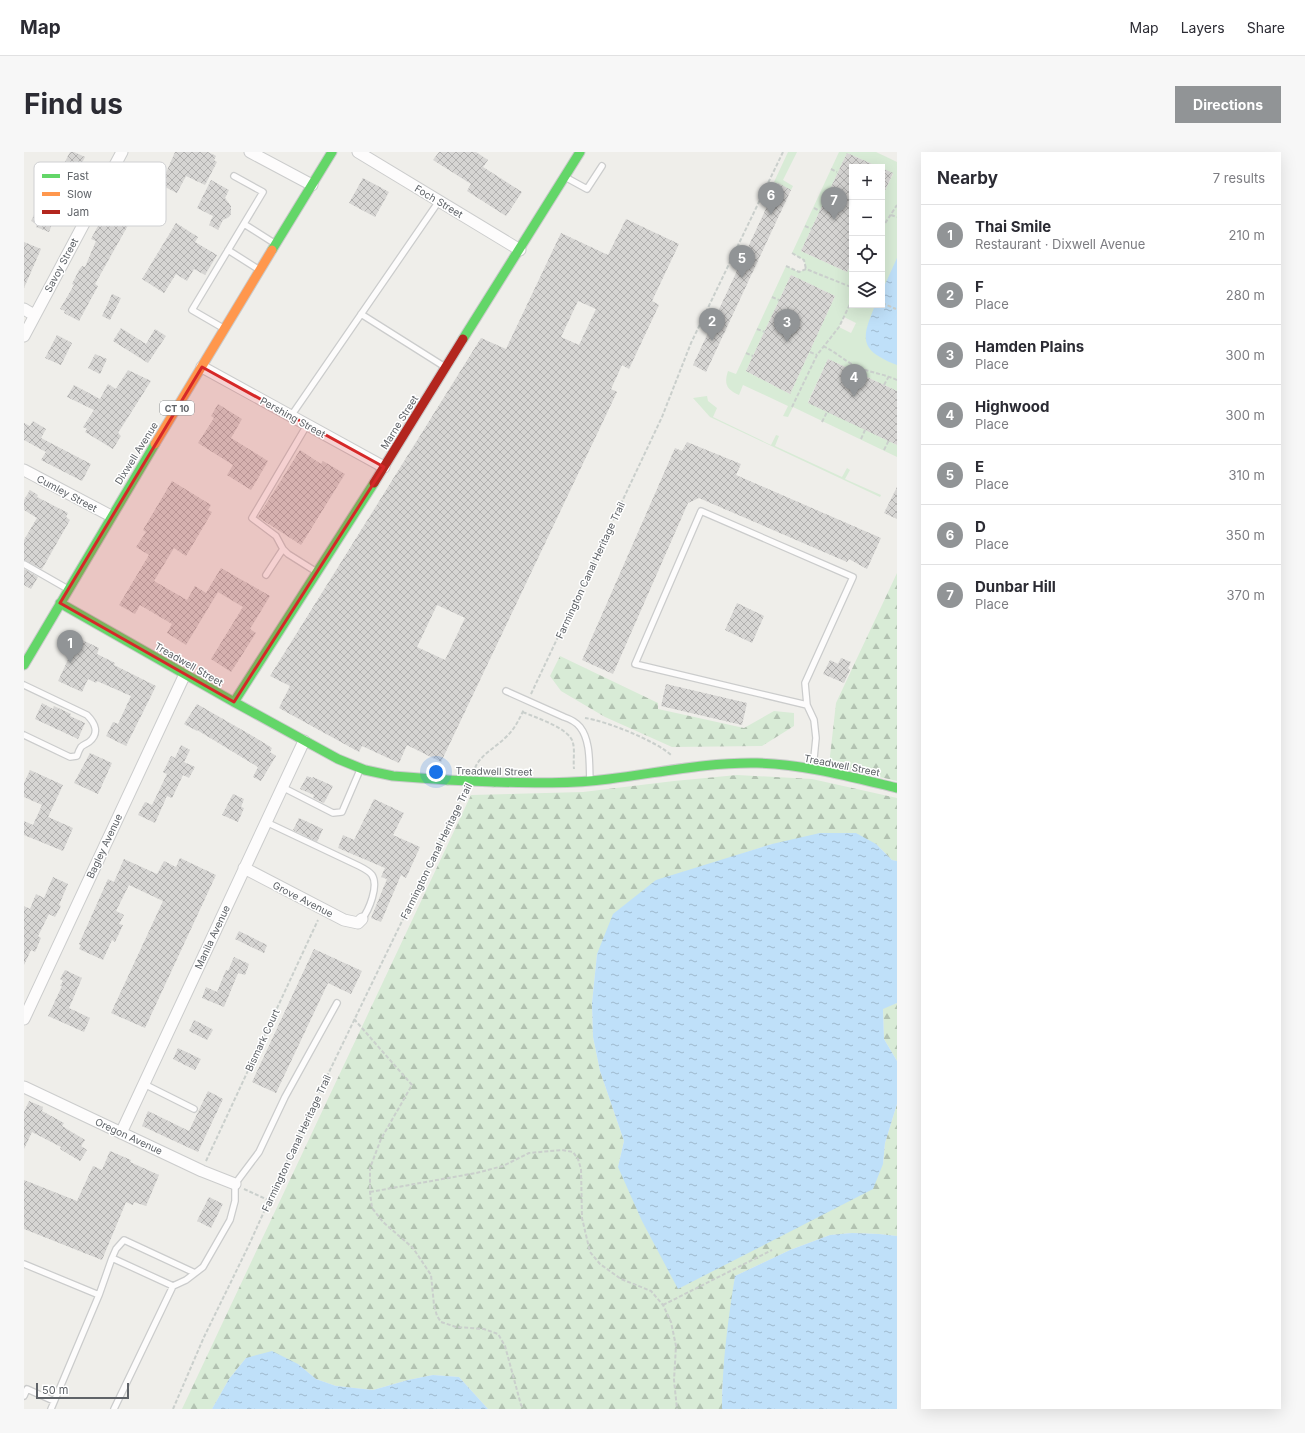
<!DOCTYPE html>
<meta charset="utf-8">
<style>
body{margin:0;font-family:Inter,sans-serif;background:#f7f7f7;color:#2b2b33}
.controls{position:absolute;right:12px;top:12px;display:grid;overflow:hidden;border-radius:0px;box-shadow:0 4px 16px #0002}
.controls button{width:36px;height:36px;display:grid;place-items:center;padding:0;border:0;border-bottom:1px solid #e1e1e2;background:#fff;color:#2b2b33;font:20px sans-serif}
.scale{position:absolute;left:12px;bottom:10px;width:93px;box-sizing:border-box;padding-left:4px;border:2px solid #5f6368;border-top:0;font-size:11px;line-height:14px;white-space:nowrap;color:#5f6368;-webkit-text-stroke:3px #fff;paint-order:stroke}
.you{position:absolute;left:412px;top:620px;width:14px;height:14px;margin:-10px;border:3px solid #fff;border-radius:50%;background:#1a73e8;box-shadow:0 0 0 6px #1a73e833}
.badge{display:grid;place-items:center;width:26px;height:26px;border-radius:50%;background:#919496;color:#fff;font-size:13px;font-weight:700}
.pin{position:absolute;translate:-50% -33px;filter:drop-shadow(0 1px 2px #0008)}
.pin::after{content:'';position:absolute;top:21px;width:14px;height:12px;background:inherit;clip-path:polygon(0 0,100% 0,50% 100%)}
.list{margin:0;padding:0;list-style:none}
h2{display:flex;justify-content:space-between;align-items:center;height:52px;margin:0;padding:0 16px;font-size:17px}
h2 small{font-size:13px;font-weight:400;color:#7c7c81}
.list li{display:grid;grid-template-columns:26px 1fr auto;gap:12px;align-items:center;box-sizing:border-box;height:60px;padding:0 16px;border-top:1px solid #e1e1e2}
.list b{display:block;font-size:15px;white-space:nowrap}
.list p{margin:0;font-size:13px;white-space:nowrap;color:#7c7c81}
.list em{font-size:13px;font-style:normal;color:#7c7c81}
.icon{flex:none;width:22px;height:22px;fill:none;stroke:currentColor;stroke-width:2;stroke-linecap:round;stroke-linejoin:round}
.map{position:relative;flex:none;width:873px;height:1257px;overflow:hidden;border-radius:0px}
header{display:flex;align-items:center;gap:24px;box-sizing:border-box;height:56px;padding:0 20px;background:#fff;border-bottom:1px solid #e1e1e2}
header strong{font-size:19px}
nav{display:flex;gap:22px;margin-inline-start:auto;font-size:14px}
.intro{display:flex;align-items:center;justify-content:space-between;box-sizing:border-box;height:96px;padding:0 24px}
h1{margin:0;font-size:28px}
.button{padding:10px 18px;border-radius:0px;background:#919496;color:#fff;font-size:14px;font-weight:700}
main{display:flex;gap:24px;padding:0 24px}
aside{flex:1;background:#fff;border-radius:0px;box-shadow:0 4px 16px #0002}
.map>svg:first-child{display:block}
.green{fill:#d8ebd6;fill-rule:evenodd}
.forest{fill:url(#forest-firs)}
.water{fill:url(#water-ripples)}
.building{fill:url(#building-cross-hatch);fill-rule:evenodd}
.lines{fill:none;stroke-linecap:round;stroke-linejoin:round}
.lane-casing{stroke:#cbcccc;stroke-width:8}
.street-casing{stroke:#cbcccc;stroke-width:13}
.fast-casing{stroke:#cacacb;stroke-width:11}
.slow-casing{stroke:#cacacb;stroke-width:11}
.jam-casing{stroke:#cacacb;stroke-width:11}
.path{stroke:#cacfcc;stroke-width:2;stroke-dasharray:4 2;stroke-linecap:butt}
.lane{stroke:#fdfcfc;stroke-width:5.5}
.street{stroke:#fdfcfc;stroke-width:11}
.fast{stroke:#63d668;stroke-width:9}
.slow{stroke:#ff974d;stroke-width:9}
.jam{stroke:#b3261e;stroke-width:9}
.fast-bridge-casing{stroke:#cacacb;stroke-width:11;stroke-linecap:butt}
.fast-bridge{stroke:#63d668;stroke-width:9}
.marked{fill:#d62828;fill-opacity:0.2;stroke:#d62828;stroke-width:3;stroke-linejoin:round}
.labels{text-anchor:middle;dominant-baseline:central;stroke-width:3;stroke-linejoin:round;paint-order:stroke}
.shield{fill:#fff;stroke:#8f9295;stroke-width:1}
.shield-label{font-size:9px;font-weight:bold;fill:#5f6368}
.street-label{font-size:10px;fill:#5f6368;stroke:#fff}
.key{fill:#fff;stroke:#cfd0d2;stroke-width:1}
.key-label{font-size:11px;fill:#5f6368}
</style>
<header>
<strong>Map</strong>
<nav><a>Map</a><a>Layers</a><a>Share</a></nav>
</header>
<div class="intro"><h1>Find us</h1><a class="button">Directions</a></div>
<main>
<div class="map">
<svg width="873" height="1257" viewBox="0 0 873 1257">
<defs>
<pattern id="forest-firs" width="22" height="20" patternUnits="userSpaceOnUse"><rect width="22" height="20" fill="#d8ebd6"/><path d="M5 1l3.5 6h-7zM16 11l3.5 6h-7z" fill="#b2c2b1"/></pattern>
<pattern id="water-ripples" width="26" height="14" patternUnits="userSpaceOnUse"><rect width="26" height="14" fill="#bfe0f9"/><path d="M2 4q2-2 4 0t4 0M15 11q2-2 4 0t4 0" fill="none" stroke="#9eb9cd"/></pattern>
<pattern id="building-cross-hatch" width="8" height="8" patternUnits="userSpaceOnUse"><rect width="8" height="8" fill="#d6d5d3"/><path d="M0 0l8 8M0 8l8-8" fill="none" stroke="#b1b0af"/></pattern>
</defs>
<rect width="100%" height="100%" fill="#efeeea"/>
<path class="green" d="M764,0H773L759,28L769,34L767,38L750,30Z
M815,0H852L873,10V239L804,207L784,250L873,293V305L769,255L764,265L759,264L764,254L719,233L715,243C702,237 700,232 704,219L712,222L762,114L775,120L782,117L780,108L768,101ZM823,1L855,15H858V16L869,22L858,45V153H828V110L823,120L777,99ZM767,123L811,144L766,242L722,219ZM820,165L832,171L827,181L815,175Z
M683,244L684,249L693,256L689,265L747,293L752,283L755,284L751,294L818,325L823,316L826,318L821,327L857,343L856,345L686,265L669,246Z"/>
<path class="forest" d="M873,421V629L805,613L812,551Z
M536,504L634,551V557L720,576L750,559L770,561V574L738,594L648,595L581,565L537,539L526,524Z
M713,623L788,627L873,646V709L868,708L852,692H748L699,708L573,802L568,851L569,885L576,919L600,989L594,1015L859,1012L861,991L873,952V1084L855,1082L828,1081L806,1083L766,1098L711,1124L698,1238V1257H464L435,1225L409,1223L384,1228L349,1238L312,1234L292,1227L274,1212L222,1206L205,1227L188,1257H158L447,643L559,640L650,629Z
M873,851V909L860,887L859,856Z"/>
<path class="water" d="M873,106V213C867,211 861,208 856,205C832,192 844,173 851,153H858V139Z
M796,681H832L852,692L868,708L873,709V851L859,857L860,887L873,909V952L861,991L859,1012L849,1037L654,1137L618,1069L594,1015L600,989L576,919L569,885L568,851L573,802L589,762L632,728L748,692Z
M828,1081L855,1082L873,1084V1257H698C698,1212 704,1168 711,1124L766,1098L806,1083Z
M248,1199L274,1212L292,1227L312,1234L349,1238L384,1228L409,1223L435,1225L464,1257H188L205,1227L222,1206Z"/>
<path class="building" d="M46,0H50L61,5L52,23L47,21L40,34L31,29Z
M151,0H184L192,4L190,8L193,10L181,33L162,24L153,41L129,29L71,132L74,134L55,169L40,161L41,159L36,157L50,133L48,132L55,118L58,114L61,115L72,89L67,87L84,55L87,57L107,22L116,27L123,14L141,23Z
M415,0H452L464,8L459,15L498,40L482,64L443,39L447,32L409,8Z
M823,1L855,15H828V110L823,120L777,99Z
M858,16L869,21L858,45Z
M339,26L365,40L351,65L325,51Z
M187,28L205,38L201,46L207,54V62L205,65L199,68L194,78L185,73L189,64L173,56Z
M754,31L767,38L682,220L669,213Z
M14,54L32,62L25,80L12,75L13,72L7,69Z
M602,67L655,92L628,149L635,153L605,217L598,213L587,237L593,240L417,610L383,593L375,611L338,594L335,600L255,556L266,534L246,524L457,186L482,197L537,81L584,103ZM554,149L572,157L555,193L537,185ZM413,453L441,466L421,508L393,495Z
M152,71L174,85L171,90L193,103L181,123L170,117L163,129L152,122L140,141L118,127Z
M0,90L17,97L0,136Z
M767,123L811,144L766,242L722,219Z
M88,142L97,146L86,168L78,164Z
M97,176L122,192L131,177L142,184L124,211L89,189Z
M33,183L48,191L37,213L21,206Z
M71,202L83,207L76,222L64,216Z
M804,207L873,239V293L784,251Z
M104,218L127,229L94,281L97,284L89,297L61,280L63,277L59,275L70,258L43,245L50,233L76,247L84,232L92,237Z
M194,252L218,267L207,286L244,309L227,338L203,323L209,313L174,291L190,266L187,264Z
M9,269L22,277L17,286L67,312L58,329L17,308L22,300L0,288V271L6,274Z
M663,290L717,312L712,323L857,386L843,417L825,407L823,410L675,346L664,351L589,522L558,508L651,296L658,299Z
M276,298L297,312L299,309L321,322L277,393L234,365Z
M148,329L187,353L184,358L188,360L162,404L150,396L130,429L163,448L171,434L182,441L197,416L246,444L226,477L232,481L207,520L187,507L219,455L194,440L162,493L143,481L148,472L116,453L111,462L95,453L125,403L112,395L122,380L119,378Z
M873,335V367L860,361Z
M6,338L14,343L13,345L44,361L42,365L46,368L18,417L0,408V388L13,366L0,358V348Z
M0,417L14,425L7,437L0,433Z
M713,451L740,464L728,491L701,478Z
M50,484L75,496L73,502L91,511L90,513L132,534L102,594L82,584L89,570L94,572L107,544L73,529L72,531L64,527L58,540L34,529L49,497L45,495Z
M817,506L827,510L824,516L826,518L820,531L799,522L806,508L814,512Z
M642,532L723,551L718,573L637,554Z
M18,551L29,557L30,554L47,562L46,564L61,571L54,587L11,567Z
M173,552L232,586L248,596L246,600L252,604L237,629L229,625L234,615L173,578V579L160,572Z
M157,593L166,598L160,610L171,615L165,626L159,623L148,646L143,644L131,671L114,663L121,650L128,653L143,622L139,620L147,604L151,606Z
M66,601L88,611L74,642L50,631Z
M6,618L39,633L24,665L49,676L39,699L0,683V669L9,673L18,653L0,645V631Z
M283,624L288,626L289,625L309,634L300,651L289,646L290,643L276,637Z
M209,642L220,647L217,655L220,656L214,670L198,663Z
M350,647L380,661L369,683L396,695L382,726L377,723L357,770L347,766L363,727L357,725L361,716L314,696L319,683L330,688Z
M275,666L299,677L293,690L269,678Z
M156,706L192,723L121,876L87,861L139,749L105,733L92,759L100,763L95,772L99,773L91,790L88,788L79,808L55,797L57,793L55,792L84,727L90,730L100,707L133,722L140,709L152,715Z
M29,725L44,732L35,753L37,754L31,765L25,762L14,784L17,786L11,800L7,798L0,813V754L6,757L12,742L20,746Z
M215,779L243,793L240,801L211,787Z
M290,797L338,819L327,842L304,831L252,941L228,930Z
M210,805L225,812L221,823L214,821L200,855L178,846L182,835L193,840L202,818L204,819Z
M41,818L58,826L45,856L66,866L60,880L24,864L38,834H36L39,829L36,827Z
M170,868L188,877L189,878L183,888L165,879Z
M154,896L177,907L171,918L149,907Z
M184,939L199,947L174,1000L118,974L124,959L165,979Z
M5,949L19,955L18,959L40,971L38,974L61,988L57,994L63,998L56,1009L36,997L37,995L8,980L0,997V960Z
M86,999L107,1008L106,1010L135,1023L122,1054L110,1050L109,1053L102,1050L78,1108L0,1077V1028L53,1049L69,1014L78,1018Z
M185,1045L199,1052L187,1076L173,1069Z"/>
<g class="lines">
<defs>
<path id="lane" d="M541,25L563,37L578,14
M220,72L250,91
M204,98L234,117
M337,162L421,215
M199,176L168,158L239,40L210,24
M267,264L415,49
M283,273L228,366L252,384L259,397L264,402L291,419
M0,412L42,436
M242,423L259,397
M0,533L63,563C71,571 76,581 65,590C62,592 59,593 57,595C55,598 54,601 53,604L46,605L0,583
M482,539L540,565C546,567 552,570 556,575C567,589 565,612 566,628
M783,553L611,512L677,359L829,425L781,531L783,553L790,568L792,586L789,616
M258,635L309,661L318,660L336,618
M242,670L335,714C339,716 345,719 348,723C355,734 345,758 338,767
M120,932L170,957
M88,1106L92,1097L100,1088L171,1121
M0,1112L75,1143L27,1257
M149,1134L162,1128L179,1115L206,1068L211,1049V1032L235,1000L261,945L313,851
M75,1143L88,1106L149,1134L90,1257
M0,1244L3,1237L30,1249"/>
<path id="street" d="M226,0L288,33
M334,0L496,98
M0,157L10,163
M0,184L98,0
M178,215L360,315
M0,318L87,364
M220,716L320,768L334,771L338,767
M0,867L161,522
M0,935L178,1019L211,1032
M97,981L280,589"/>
<path id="fast" d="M248,98L308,0
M439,187L556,0
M36,451L210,550L314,607L341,618L369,624L423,628
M0,513L131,292
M210,550L350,331
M470,630C508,631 547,632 585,627C634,621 683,610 733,611C780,612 827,625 873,636"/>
<path id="slow" d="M131,292L248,98"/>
<path id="jam" d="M350,331L439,187"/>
</defs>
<use href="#lane" class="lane-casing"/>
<use href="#street" class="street-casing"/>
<use href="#fast" class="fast-casing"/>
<use href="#slow" class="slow-casing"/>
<use href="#jam" class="jam-casing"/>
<path class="path" d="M807,17L813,20
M790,56L796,59
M867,63L873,65
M781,74L788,77
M858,76L873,53
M768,101L780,108L782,117
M762,114L775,120L782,117L827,135
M827,135L828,148
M748,145L755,148
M858,151L872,157
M733,177L741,180
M799,194C810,199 816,205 826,211C840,220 858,221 873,228
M786,200L793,203
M722,201L729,204
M860,233L865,224
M768,255L793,203L815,175L828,148
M798,270L803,260
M837,287L841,278
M860,298L865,288
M507,542L638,265L667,191L759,0
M499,560C512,566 546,576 549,591C551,599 549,608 550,617
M561,566C582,569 633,589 648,604
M451,616C457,602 471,596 481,586C490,578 495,568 500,557
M330,867L388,933L357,987L346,1016V1040L348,1056L359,1070L389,1096L407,1123L410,1153L413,1164L417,1170L432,1175L460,1177L474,1182L481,1194L497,1253L500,1257
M182,1009L294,768
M220,1037L244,1048
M346,1040L452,1021L479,1014L505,1001L538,998L549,1000L554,1007L557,1017L558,1066L566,1100L576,1112L597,1127L627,1139L639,1153L647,1170L652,1194L650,1228L653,1257
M639,1153L748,1098
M149,1257L180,1185L224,1095L277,978L439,643"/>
<use href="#lane" class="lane"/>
<use href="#street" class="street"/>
<use href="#fast" class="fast"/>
<use href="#slow" class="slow"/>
<use href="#jam" class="jam"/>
<defs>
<path id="fast-bridge" d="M423,628L470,630"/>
</defs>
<use href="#fast-bridge" class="fast-bridge-casing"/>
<use href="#fast-bridge" class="fast-bridge"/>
</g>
<path class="marked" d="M178,215L360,315L210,550L36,451Z"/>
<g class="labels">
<rect class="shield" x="136" y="249" width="34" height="14" rx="3"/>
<g class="shield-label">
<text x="153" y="256">CT 10</text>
</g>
<g class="street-label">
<text transform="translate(415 49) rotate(31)">Foch Street</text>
<text transform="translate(37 113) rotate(-62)">Savoy Street</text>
<text transform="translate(269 265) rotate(29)">Pershing Street</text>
<text transform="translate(375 270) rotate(-58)">Marne Street</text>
<text transform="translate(112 301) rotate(-58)">Dixwell Avenue</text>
<text transform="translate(43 341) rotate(28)">Cumley Street</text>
<text transform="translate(566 418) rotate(-65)">Farmington Canal Heritage Trail</text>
<text transform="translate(165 512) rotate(30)">Treadwell Street</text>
<text transform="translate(818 613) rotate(11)">Treadwell Street</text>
<text transform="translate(470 619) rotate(1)">Treadwell Street</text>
<text transform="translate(80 694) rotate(-65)">Bagley Avenue</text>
<text transform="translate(412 699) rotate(-64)">Farmington Canal Heritage Trail</text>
<text transform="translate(279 747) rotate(27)">Grove Avenue</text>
<text transform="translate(188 785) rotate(-65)">Manila Avenue</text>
<text transform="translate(238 888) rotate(-65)">Bismark Court</text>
<text transform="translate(105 984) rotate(25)">Oregon Avenue</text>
<text transform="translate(272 991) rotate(-65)">Farmington Canal Heritage Trail</text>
</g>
</g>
<rect x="10" y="10" width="132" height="64" rx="6" class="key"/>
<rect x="18" y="22" width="18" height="4" fill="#63d668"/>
<rect x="18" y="40" width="18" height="4" fill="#ff974d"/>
<rect x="18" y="58" width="18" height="4" fill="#b3261e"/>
<g class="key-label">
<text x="43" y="28">Fast</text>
<text x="43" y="46">Slow</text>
<text x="43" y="64">Jam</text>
</g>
</svg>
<div class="controls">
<button>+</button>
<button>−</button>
<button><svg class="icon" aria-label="locate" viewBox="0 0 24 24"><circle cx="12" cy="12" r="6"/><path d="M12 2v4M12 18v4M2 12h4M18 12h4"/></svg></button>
<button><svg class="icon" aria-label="layers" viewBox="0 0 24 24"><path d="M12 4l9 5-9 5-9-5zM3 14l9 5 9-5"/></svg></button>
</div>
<div class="scale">50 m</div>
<div class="you"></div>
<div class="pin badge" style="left:46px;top:511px">1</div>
<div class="pin badge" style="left:688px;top:189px">2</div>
<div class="pin badge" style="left:763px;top:190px">3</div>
<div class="pin badge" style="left:830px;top:245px">4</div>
<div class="pin badge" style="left:718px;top:126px">5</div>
<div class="pin badge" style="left:747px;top:63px">6</div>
<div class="pin badge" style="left:810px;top:68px">7</div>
</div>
<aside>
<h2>Nearby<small>7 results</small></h2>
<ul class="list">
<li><span class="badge">1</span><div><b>Thai Smile</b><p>Restaurant · Dixwell Avenue</p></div><em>210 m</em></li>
<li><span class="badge">2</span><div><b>F</b><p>Place</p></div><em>280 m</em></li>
<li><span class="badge">3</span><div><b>Hamden Plains</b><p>Place</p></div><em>300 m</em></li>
<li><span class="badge">4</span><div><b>Highwood</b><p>Place</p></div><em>300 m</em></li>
<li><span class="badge">5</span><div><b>E</b><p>Place</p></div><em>310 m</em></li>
<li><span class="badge">6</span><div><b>D</b><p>Place</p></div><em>350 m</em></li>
<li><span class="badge">7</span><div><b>Dunbar Hill</b><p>Place</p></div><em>370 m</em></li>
</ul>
</aside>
</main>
